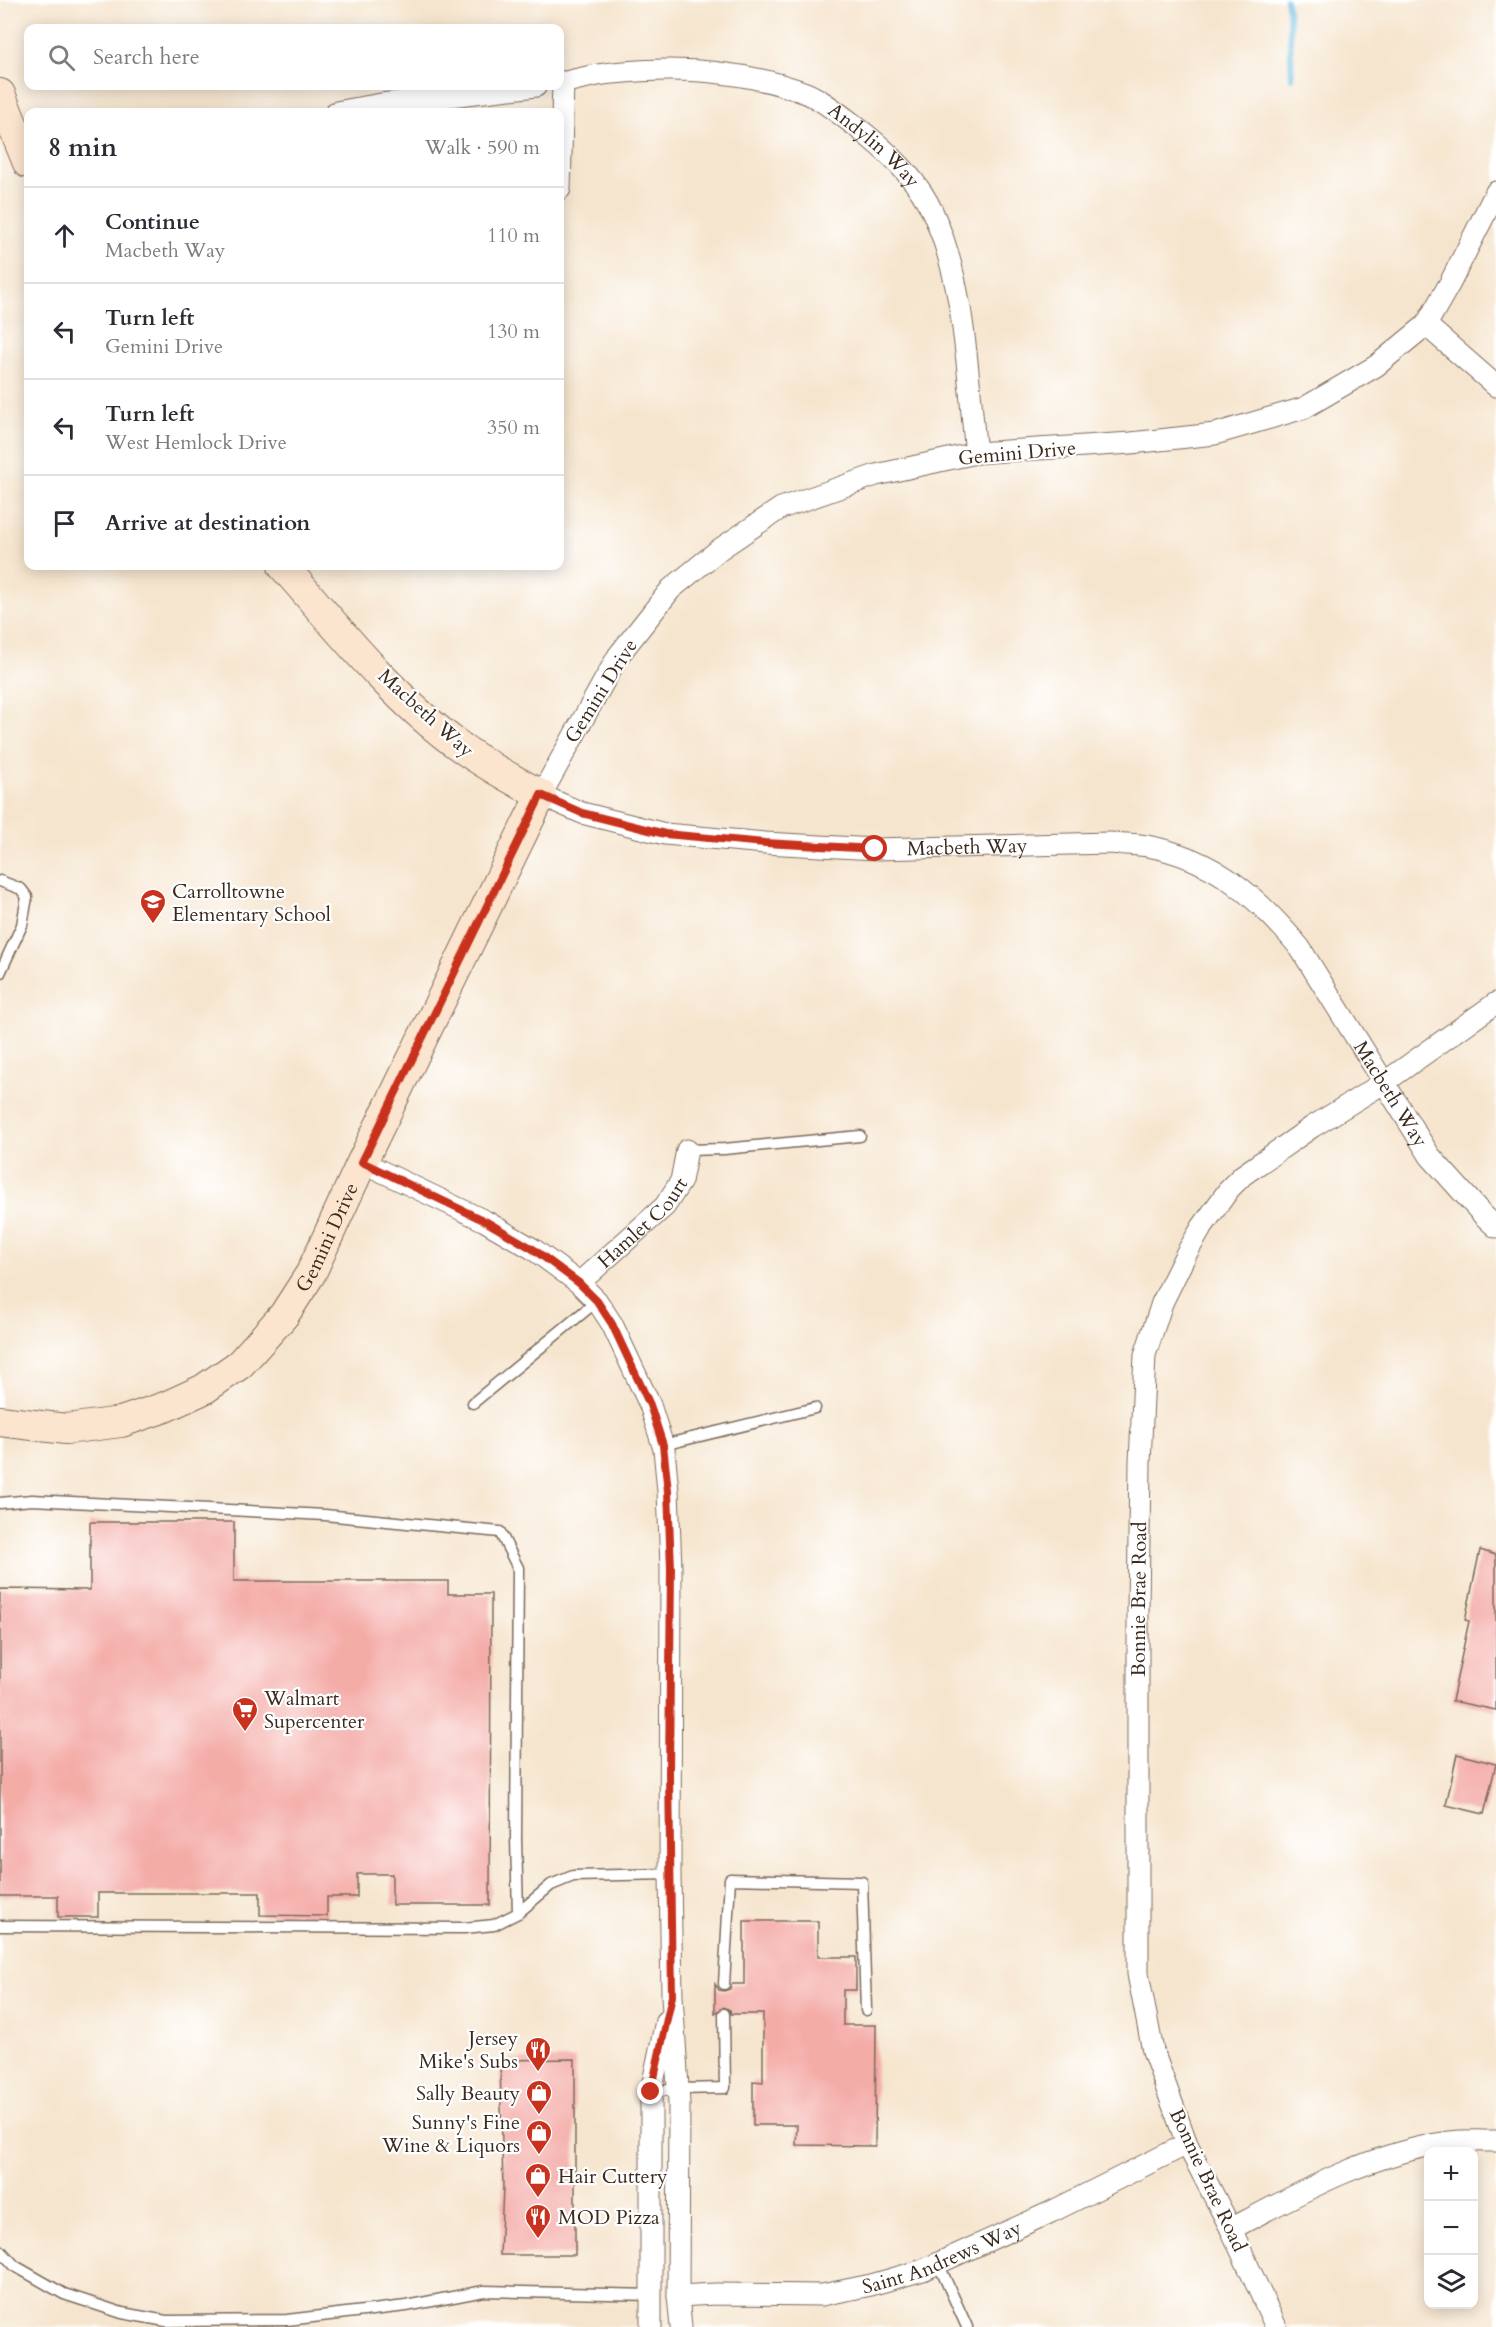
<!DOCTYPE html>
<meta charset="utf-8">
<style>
body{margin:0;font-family:Cardo,serif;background:#f2f2f3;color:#2b2b33}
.controls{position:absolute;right:18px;bottom:18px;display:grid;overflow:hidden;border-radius:12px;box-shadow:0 3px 15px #0003}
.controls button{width:54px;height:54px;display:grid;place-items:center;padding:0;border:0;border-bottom:2px solid #e1e1e2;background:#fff;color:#2b2b33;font:30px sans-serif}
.stop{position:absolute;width:18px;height:18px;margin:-14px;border:4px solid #c8321e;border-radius:50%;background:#fff}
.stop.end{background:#c8321e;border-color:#fff;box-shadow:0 2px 6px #0008}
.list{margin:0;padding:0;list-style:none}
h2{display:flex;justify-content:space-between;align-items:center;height:78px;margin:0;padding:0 24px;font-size:26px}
h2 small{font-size:20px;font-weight:400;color:#7c7c81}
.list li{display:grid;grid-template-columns:39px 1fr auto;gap:18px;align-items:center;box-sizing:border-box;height:96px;padding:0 24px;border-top:2px solid #e1e1e2}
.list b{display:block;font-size:22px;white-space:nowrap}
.list p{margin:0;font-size:20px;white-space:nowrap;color:#7c7c81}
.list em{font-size:20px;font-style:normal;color:#7c7c81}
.icon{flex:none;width:33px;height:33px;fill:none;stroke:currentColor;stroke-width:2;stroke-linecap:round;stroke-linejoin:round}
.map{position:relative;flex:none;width:1496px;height:2327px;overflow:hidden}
.search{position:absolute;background:#fff;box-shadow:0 3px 15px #0003;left:24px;top:24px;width:540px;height:66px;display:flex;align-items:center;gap:15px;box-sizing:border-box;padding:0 21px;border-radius:12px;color:#7c7c81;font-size:22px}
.panel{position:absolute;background:#fff;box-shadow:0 3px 15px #0003;left:24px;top:108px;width:540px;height:462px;border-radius:12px}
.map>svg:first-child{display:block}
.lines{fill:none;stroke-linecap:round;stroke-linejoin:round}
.stream{stroke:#5ebadc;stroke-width:6}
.building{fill:#f4aca7}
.lane-casing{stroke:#7c6b5c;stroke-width:13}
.street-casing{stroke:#7c6b5c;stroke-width:23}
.secondary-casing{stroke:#7c6b5c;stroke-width:32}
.lane{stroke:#fff;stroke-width:10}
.street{stroke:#fff;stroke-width:21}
.secondary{stroke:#fce5cf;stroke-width:30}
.route{stroke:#c8321e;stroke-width:8}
.labels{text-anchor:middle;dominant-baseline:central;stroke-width:4.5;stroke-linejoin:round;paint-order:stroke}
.street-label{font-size:20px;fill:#3b2a1e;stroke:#fff}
.poi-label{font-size:20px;fill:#3b2a1e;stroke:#fff;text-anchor:start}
</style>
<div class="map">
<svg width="1496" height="2327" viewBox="0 0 1496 2327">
<rect width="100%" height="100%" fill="#fff"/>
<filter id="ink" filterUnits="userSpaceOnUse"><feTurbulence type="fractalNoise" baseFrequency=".0167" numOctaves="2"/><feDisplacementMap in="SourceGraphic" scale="12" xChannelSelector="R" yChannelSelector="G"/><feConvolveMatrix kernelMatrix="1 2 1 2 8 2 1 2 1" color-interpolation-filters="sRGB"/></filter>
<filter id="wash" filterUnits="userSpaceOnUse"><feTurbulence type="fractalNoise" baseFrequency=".008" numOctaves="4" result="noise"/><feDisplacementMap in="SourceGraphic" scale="24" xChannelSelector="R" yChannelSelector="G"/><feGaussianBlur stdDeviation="1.35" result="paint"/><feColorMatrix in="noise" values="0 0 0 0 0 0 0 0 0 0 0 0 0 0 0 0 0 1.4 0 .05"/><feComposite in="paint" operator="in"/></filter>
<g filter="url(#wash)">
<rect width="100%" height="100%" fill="#f6e5ce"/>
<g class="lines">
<path class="stream" d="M1286,0L1289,16L1292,78"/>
</g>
<g id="blocks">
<path class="building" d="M90,1522H234V1581H448V1594H491L490,1905H392V1874H357V1897H327V1916L260,1915V1893H98V1917H58V1896H0V1589L90,1590Z
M1480,1550L1496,1555V1710L1452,1701L1469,1621L1465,1620Z
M1457,1754L1496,1764L1484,1814L1446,1805Z
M744,1921H818V1957H856V1990H843V2025H876L875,2146L796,2145L797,2125H753V2081L763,2082V2014H731L730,2010L724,2007L715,2013V1984L719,1990L724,1991L730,1989L732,1984H744Z
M575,2059V2255H500L503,2188L500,2060Z"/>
</g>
</g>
<g filter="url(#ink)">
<use href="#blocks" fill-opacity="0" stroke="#7c6b5c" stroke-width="1.5"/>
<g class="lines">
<defs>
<path id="lane" d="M0,881L21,889L27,897L22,925L0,973
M687,1150L724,1149L860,1136
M473,1403L597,1301
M663,1445L815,1408
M0,1503L32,1500L325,1515L500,1532L518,1568L516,1839L518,1913
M0,1926L464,1928L494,1925L518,1913L551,1885L573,1876L670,1874
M724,1984L730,1879L862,1882L866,2010
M651,2092L678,2089L725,2088L724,2014
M0,2250L15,2266L64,2294L122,2313L166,2321L287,2320L406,2306L484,2291L651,2295
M938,2263L967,2327"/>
<g id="street">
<path id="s1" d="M560,83C577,80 595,74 613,73C678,66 744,70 806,93C824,100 853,124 869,137C894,158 919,182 933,213C966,287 967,374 976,453"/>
<path d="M336,112L381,104L536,86"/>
<path d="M560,189L563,82"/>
<path id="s2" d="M1496,192L1450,283L1426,325L1376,366L1304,408L1215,434L1131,443L976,453L876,475L781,508L720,549L671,589L618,656L541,795L582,813L665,834L765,843L875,849L1110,843C1122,844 1135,844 1147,846C1214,858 1258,897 1300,948L1430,1156L1483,1215L1496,1227"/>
<path d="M1426,325L1496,386"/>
<path d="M362,1162L485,1221L533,1249L579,1283L597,1301L612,1324L650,1405L664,1449L668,1491L671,1568L670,1874L672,1996L679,2103L678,2296L681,2327"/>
<path id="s3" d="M579,1283L665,1206L681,1181L687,1150"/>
<path d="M1231,2229C1301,2192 1370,2153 1450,2142C1465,2140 1481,2141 1496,2141"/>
<path id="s4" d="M678,2296L715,2294L822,2295L871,2285L923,2270L1051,2212L1187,2144"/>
<path d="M651,2327V2092L666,2021"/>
<path id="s5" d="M1276,2327L1231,2229L1187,2144L1153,2051L1138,1974V1611L1140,1462L1145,1355L1162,1303L1186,1254L1202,1227L1230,1188L1243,1175L1312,1127L1385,1082L1496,1003"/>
</g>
<g id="secondary">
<path d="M0,94L28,163"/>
<path id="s6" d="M0,1421L66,1429L121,1422L165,1407L204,1389L240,1364L284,1315L311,1273L362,1162L541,795C511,779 482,763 455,743C389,694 336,626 283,566"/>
</g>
</defs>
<use href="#lane" class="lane-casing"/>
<use href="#street" class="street-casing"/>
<use href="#secondary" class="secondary-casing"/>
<use href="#lane" class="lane"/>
<use href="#street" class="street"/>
<use href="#secondary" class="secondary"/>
</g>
</g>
<g class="lines" filter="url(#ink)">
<path class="route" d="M651,2092L672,1996L669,1773L671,1568L668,1491L663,1445L650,1405L612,1324L597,1301L579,1283L533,1249L485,1221L362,1162L541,795L582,813L665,834L765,843L875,849"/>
</g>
<defs>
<symbol id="school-pin" viewBox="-11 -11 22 30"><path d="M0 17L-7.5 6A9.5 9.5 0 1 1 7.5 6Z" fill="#c8321e" stroke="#fff"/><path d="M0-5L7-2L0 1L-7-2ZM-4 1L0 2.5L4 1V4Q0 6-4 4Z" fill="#fff"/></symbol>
<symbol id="supermarket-pin" viewBox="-11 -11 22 30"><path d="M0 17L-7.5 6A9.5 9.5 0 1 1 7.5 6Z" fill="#c8321e" stroke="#fff"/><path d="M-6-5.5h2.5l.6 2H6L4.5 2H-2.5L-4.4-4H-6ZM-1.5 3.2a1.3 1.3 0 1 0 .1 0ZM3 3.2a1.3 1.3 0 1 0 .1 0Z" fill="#fff"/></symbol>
<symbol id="restaurant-pin" viewBox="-11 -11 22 30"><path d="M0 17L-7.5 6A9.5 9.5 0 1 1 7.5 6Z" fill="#c8321e" stroke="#fff"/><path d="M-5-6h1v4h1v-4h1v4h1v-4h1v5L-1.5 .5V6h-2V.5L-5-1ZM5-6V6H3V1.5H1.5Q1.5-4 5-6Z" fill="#fff"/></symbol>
<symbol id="shop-pin" viewBox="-11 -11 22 30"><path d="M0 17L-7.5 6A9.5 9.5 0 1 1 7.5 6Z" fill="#c8321e" stroke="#fff"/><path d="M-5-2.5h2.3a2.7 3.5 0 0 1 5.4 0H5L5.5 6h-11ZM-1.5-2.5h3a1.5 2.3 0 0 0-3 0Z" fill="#fff"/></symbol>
</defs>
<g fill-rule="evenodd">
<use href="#school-pin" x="138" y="887" width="30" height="40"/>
<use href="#supermarket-pin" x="230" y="1695" width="30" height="40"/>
<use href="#restaurant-pin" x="523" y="2035" width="30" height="40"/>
<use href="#shop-pin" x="524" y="2078" width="30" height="40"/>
<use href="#shop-pin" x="524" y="2118" width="30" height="40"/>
<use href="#shop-pin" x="523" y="2161" width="30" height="40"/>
<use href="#restaurant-pin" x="523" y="2202" width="30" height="40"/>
</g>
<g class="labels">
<g class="street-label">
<text stroke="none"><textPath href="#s1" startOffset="336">Andylin Way</textPath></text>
<text transform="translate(1017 453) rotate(-5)">Gemini Drive</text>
<text transform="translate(601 691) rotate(-58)">Gemini Drive</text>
<text transform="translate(426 713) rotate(42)">Macbeth Way</text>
<text stroke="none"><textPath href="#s2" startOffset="1648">Macbeth Way</textPath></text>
<text stroke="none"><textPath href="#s2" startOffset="2188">Macbeth Way</textPath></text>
<text stroke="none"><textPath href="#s3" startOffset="88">Hamlet Court</textPath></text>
<text stroke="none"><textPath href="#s6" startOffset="410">Gemini Drive</textPath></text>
<text stroke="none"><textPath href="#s5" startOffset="756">Bonnie Brae Road</textPath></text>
<text transform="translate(1208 2180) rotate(65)">Bonnie Brae Road</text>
<text stroke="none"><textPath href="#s4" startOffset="270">Saint Andrews Way</textPath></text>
</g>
<g class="poi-label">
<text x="172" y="891">Carrolltowne<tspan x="172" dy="23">Elementary School</tspan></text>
<text x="264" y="1698">Walmart<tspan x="264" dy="23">Supercenter</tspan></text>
<text x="518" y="2038" text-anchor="end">Jersey<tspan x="518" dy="23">Mike's Subs</tspan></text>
<text x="520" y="2093" text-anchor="end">Sally Beauty</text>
<text x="520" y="2122" text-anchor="end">Sunny's Fine<tspan x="520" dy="23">Wine &amp; Liquors</tspan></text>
<text x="558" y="2176">Hair Cuttery</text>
<text x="558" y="2217">MOD Pizza</text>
</g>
</g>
</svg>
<div class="controls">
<button>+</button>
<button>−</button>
<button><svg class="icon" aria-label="layers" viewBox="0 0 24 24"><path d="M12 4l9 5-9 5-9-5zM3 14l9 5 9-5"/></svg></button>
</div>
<div class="stop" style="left:875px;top:849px"></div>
<div class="stop end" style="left:651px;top:2092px"></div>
<div class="search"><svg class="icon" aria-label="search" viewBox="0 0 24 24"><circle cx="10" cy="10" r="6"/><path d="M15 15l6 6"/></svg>Search here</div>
<section class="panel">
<h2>8 min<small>Walk · 590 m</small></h2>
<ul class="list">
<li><svg class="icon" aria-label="ahead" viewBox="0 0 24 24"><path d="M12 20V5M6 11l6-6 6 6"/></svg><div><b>Continue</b><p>Macbeth Way</p></div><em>110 m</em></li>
<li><svg class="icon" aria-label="left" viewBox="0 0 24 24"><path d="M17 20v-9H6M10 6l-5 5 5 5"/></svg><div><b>Turn left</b><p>Gemini Drive</p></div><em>130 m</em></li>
<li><svg class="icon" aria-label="left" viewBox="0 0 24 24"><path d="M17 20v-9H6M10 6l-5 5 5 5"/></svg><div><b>Turn left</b><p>West Hemlock Drive</p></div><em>350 m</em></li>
<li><svg class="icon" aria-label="arrive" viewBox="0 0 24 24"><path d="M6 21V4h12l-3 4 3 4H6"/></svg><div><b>Arrive at destination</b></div></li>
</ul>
</section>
</div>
